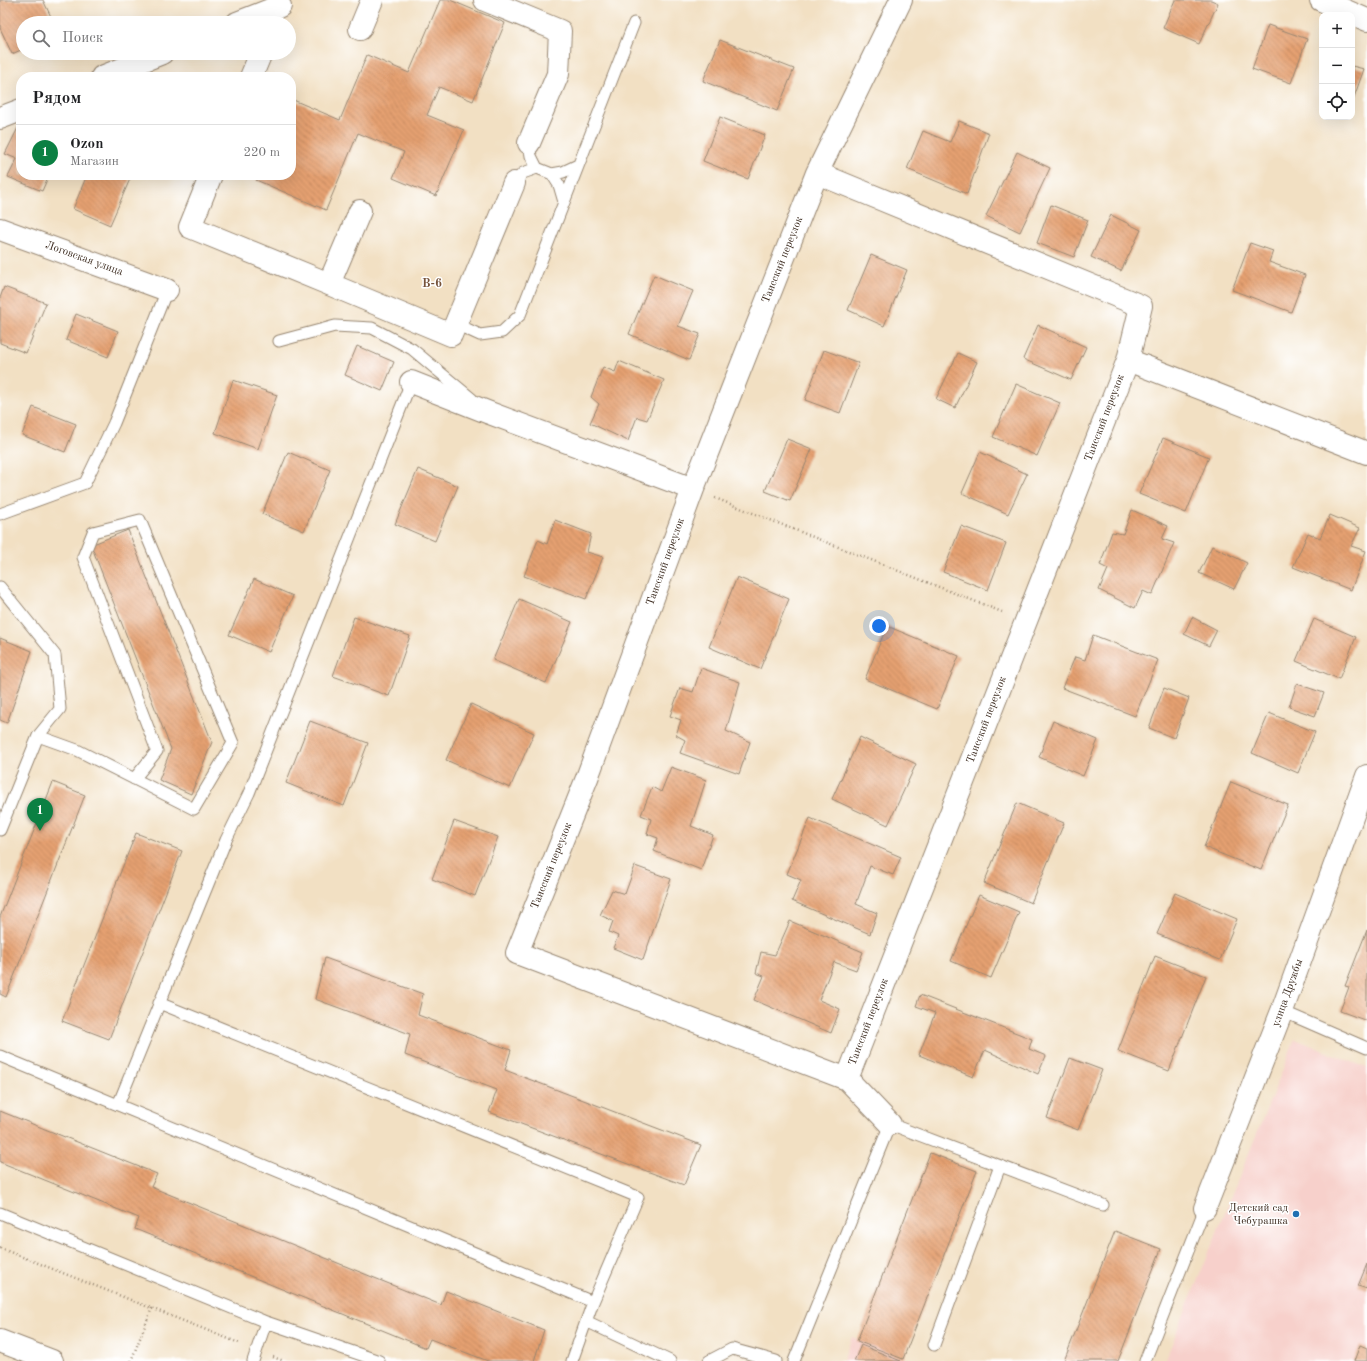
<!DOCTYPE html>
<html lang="ru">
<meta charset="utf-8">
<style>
body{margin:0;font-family:"Old Standard TT",serif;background:#f2f2f2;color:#202124}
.controls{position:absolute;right:12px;top:12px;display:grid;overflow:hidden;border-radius:8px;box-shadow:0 4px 16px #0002}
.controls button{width:36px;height:36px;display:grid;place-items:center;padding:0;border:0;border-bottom:1px solid #e0e0e0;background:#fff;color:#202124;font:20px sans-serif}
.you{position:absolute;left:879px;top:626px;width:14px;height:14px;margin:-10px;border:3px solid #fff;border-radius:50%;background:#1a73e8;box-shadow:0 0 0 6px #1a73e833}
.badge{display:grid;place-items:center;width:26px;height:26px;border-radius:50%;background:#0b8043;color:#fff;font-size:13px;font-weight:700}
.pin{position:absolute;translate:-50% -33px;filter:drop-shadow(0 1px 2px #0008)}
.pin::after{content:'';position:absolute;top:21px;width:14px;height:12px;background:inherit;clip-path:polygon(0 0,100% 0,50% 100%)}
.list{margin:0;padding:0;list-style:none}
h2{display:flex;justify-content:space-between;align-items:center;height:52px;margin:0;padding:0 16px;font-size:17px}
h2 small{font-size:13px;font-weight:400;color:#757577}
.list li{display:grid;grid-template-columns:26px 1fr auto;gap:12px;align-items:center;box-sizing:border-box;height:56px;padding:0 16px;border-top:1px solid #e0e0e0}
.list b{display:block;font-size:15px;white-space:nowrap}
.list p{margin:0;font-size:13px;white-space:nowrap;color:#757577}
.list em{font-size:13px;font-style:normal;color:#757577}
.icon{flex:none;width:22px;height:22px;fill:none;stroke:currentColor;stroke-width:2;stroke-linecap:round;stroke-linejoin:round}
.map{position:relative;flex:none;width:1367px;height:1361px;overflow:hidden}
.search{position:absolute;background:#fff;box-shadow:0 4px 16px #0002;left:16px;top:16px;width:280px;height:44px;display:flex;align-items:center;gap:10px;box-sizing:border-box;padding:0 14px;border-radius:22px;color:#757577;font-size:15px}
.panel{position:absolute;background:#fff;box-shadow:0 4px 16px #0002;left:16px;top:72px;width:280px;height:108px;border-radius:16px}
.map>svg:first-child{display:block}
.built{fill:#f7d0cb}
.building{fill:url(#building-back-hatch)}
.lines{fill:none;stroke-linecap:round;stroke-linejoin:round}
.service-casing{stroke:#968570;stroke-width:13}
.minor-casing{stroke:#968570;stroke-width:24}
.tertiary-casing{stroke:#968570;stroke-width:24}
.path{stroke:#968570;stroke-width:2.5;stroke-dasharray:1 3;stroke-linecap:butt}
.service{stroke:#fff;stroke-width:11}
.minor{stroke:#fff;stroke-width:22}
.tertiary{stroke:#fff;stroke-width:22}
.poi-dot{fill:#1f6fb2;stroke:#fff;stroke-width:1.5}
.labels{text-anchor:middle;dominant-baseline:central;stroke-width:3;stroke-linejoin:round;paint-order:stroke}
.street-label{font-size:11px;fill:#3b2a1e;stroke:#fff}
.poi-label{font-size:11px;fill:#3b2a1e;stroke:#fff;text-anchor:end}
.neighbourhood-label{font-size:12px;font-weight:bold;fill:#76533b;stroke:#fff}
</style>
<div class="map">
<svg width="1367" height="1361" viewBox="0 0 1367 1361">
<defs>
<pattern id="building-back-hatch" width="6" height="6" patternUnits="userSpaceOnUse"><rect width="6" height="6" fill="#e5a071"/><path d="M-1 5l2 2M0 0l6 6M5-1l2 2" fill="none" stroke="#bb835c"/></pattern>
</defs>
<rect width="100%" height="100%" fill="#fff"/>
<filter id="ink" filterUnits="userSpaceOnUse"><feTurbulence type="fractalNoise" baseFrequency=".025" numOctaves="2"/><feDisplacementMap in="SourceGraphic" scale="8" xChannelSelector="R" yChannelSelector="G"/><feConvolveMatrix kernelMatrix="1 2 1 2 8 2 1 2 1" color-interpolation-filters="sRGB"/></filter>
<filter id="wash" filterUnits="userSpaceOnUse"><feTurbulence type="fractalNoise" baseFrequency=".012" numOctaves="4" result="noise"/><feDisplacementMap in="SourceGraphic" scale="16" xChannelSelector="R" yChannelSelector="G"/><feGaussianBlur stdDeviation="0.9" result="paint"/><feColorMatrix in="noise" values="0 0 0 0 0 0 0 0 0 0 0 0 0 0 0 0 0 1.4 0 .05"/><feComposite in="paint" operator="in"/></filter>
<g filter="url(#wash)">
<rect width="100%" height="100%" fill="#f2e0c3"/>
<path class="built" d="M1295,1039L1367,1068V1361H1165Z
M852,1337L910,1361H843Z"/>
<g id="blocks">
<path class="building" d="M0,0H43L54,23H23V49L12,54L0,28Z
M440,0H450L505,23L473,101L439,87L427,115L464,130L436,196L393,178L404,152L358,133L326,210L256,180L259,175H291V99L340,120L367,55L409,73Z
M1175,0H1211L1218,3L1199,44L1163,28Z
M1268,25L1307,39L1291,83L1252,69Z
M720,40L794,69L777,111L703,81Z
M1352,66L1364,69L1352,103Z
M720,117L765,135L748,179L703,161Z
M959,121L989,133L967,194L907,169L923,131L950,142Z
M19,126L21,127V175H49L42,191L8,177L17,159L5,154Z
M1017,152L1050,168L1020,232L986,216Z
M87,175H121L130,179L110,225L73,209Z
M1051,205L1088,220L1074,257L1037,243Z
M1111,215L1141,230L1121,271L1091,257Z
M1250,243L1273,251L1269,262L1305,275L1291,312L1232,290Z
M871,255L907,270L884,326L848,310Z
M654,275L693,291L678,326L700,334L689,360L629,334Z
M4,287L46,303L26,353L0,343V298Z
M76,314L118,331L108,357L66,340Z
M1038,325L1086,347L1071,380L1023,359Z
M357,346L394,362L382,391L345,375Z
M824,350L859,363L840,413L805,400Z
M958,353L977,362L955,408L936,399Z
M619,361L664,380L647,420L637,417L628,441L590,423L599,404L591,397L603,367L615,372Z
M233,380L277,395L258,449L215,433Z
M1016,384L1060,403L1037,456L993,437Z
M33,407L76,424L65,452L22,435Z
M1163,438L1209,457L1186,513L1139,494Z
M787,439L812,449L790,501L765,491Z
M288,452L330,470L304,531L262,514Z
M980,452L1027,474L1008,514L962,493Z
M418,469L458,486L435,541L395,524Z
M1132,510L1168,526L1162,539L1174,543L1152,595L1143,591L1135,608L1099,590L1108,569L1100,565L1112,532L1123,534Z
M1330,515L1360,528L1351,546L1366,551L1351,590L1293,567L1308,533L1320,538Z
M555,520L591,534L587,552L603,557L586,599L524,576L538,540L547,544Z
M961,526L1006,543L988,590L943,572Z
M128,530L212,742L191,794L159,780L171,749L91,545Z
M1212,546L1247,563L1234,589L1199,573Z
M737,577L789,599L760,669L709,647Z
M254,579L293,596L269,652L229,635Z
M519,599L572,622L546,683L493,660Z
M354,617L410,636L389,696L333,676Z
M1192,617L1217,630L1209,646L1184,634Z
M1314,619L1356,637L1339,679L1296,661Z
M887,626L959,656L937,709L865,679Z
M1093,635L1158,660L1135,716L1062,688L1075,657L1085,660Z
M0,638L32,651L7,723L0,720Z
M701,668L740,682L726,731L750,742L739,774L680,753L685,740L676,735L681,720L670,716L680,688L693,692Z
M1297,684L1324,693L1315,716L1289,707Z
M1164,688L1189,698L1174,738L1149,728Z
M471,704L534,733L510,788L446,760Z
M1269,713L1315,732L1298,773L1252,753Z
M310,721L368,743L344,806L286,783Z
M1053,721L1098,740L1083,776L1039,757Z
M860,737L916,764L888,825L832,799Z
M671,767L706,780L691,826L713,835L701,870L654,851L658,838L647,834L651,819L641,815L652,787L661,792Z
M53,782L85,795L6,997L0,994V917Z
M1231,782L1288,805L1261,870L1204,847Z
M1017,803L1064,823L1031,903L984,883Z
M810,818L901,857L893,875L870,866L856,904L877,913L870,934L792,901L801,880L787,874Z
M454,821L498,837L475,896L432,879Z
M136,833L182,851L109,1039L62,1021Z
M635,866L671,879L643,960L613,948L618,936L609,932L613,921L600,915L612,890L625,894Z
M1175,893L1237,919L1220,960L1157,934Z
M979,895L1019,912L991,978L951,961Z
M790,921L863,952L856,970L834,962L819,1000L840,1009L831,1033L754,1000L764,976L756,973L761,952L775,955Z
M1367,930V1021L1340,1011L1349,987L1345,986Z
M1155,956L1206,976L1169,1071L1118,1051Z
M325,958L423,994L418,1015L511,1050L505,1070L701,1145L684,1185L489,1112L497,1090L405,1055L410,1034L315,999Z
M920,995L1032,1039L1029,1049L1046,1056L1038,1074L985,1050L973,1077L919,1055L935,1013L916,1006Z
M1070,1058L1102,1070L1078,1130L1047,1118Z
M0,1111L157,1174L151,1187L441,1305L446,1291L544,1330L534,1361H488L430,1339L426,1348L135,1229L139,1218L0,1162Z
M930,1153L977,1171L903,1359L857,1341Z
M1115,1231L1161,1249L1118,1361H1064Z
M1367,1264V1289L1358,1286Z
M861,1345L901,1361H854Z
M1360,1345L1367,1348V1361H1354Z"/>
</g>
</g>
<g filter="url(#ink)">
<use href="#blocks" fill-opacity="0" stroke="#968570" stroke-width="1"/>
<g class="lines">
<defs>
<path id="service" d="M529,143L531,156L537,168L552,174L563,172L578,165
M552,174L559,185L564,202
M514,183L523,173L537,168
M456,324L480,335L502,332L520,315L634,23
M279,341L335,326L372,328L412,349L472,399
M0,514L85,483L114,423L167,290
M0,587L55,655L60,709L38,736L0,830
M38,736L77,750L194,809L233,743L140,520L93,532L83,557L157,751L134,779
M159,1003L638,1197L593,1302
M1282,1011L1367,1048
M0,1056L593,1302L572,1361
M118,1105L226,840L249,793L411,382
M0,1213L266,1322
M586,1321L670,1361
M934,1345L1000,1166
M253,1361L266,1322L379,1361
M709,1361L732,1349L776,1361
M794,1361L890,1124L1103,1205
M1145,1361L1205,1208"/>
<path id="minor" d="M485,0L560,31L558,74L529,143
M1321,0L1367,20
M237,23L280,6
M360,29L372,0
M102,77L162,53
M251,77L261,53
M0,118L21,110
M817,173L1141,306L1128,360L847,1079
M211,175L190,227L329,284L360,211
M0,229L167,290
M329,284L451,335L514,183
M1128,360L1367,453
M411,382L487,412L693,489
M890,1124L847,1079L517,953L587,778L693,489L817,173L901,0
M1205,1208L1282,1011L1367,776"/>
<path id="tertiary" d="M0,1341L52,1361"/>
</defs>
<use href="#service" class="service-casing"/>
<use href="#minor" class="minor-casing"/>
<use href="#tertiary" class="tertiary-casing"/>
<path class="path" d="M715,498L1002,612
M0,1248L239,1343
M273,1357L284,1361
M131,1361L152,1308"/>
<use href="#service" class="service"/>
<use href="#minor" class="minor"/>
<use href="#tertiary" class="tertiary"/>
</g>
</g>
<circle class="poi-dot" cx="1296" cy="1214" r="4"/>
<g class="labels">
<g class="street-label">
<text transform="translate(84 259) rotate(20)">Логовская улица</text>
<text transform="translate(783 260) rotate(-68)">Таисский переулок</text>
<text transform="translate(1105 418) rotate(-69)">Таисский переулок</text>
<text transform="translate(666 562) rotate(-70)">Таисский переулок</text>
<text transform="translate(987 720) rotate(-69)">Таисский переулок</text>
<text transform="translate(552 866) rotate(-68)">Таисский переулок</text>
<text transform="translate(1288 993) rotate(-70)">улица Дружбы</text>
<text transform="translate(869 1022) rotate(-69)">Таисский переулок</text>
</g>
<g class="poi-label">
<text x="1288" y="1208">Детский сад<tspan x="1288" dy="13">Чебурашка</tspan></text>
</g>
<g class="neighbourhood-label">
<text x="432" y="284">В-6</text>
</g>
</g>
</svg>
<div class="controls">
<button>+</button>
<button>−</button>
<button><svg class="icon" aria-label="locate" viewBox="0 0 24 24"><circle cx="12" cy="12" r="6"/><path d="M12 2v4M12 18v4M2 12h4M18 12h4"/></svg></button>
</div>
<div class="you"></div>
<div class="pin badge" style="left:40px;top:831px">1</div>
<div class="search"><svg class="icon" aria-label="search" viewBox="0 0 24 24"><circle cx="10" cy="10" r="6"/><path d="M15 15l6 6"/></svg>Поиск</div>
<section class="panel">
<h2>Рядом<small></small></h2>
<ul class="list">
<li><span class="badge">1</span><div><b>Ozon</b><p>Магазин</p></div><em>220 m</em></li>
</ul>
</section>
</div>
